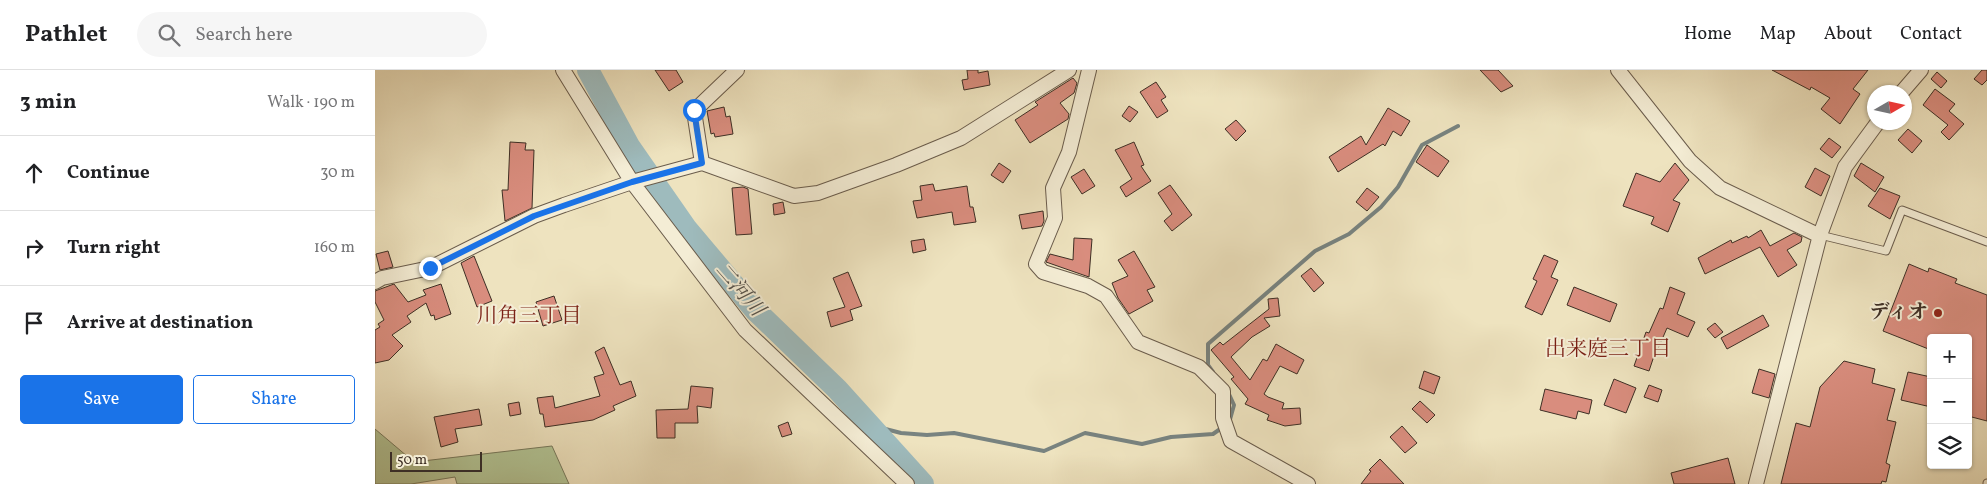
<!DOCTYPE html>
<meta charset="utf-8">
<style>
body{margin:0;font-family:Vollkorn,"Noto Serif JP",serif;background:#f6f6f6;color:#202124}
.controls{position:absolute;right:15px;bottom:15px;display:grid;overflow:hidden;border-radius:5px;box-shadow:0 1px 4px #0004}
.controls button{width:45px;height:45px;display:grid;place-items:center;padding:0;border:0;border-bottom:1px solid #e0e0e0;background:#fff;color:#202124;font:25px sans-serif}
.compass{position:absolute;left:1492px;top:15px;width:45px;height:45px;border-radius:50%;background:#fff;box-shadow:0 1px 4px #0004;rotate:81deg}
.scale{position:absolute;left:15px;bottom:12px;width:92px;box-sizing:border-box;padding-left:5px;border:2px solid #3e2f25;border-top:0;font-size:14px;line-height:18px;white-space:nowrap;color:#3e2f25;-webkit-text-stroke:4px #f4edd5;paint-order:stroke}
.stop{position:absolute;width:15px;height:15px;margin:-11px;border:4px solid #1a73e8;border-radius:50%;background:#fff}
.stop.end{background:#1a73e8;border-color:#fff;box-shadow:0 1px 5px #0008}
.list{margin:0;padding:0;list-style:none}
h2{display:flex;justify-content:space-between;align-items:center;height:65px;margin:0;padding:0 20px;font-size:21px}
h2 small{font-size:16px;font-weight:400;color:#757577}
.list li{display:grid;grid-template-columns:32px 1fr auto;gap:15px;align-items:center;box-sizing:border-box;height:75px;padding:0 20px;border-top:1px solid #e0e0e0}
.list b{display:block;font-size:19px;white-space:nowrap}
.list em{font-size:16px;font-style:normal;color:#757577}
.actions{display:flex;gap:10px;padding:15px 20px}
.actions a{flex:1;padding:11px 0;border:1px solid #1a73e8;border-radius:5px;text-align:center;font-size:18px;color:#1a73e8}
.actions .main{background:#1a73e8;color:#fff}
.icon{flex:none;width:28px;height:28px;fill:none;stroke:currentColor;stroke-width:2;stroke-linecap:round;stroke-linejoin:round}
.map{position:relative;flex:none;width:1612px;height:414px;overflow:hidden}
header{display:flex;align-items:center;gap:30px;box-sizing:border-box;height:70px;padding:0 25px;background:#fff;border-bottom:1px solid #e0e0e0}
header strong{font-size:24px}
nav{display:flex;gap:28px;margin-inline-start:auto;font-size:18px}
.search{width:350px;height:45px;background:#f6f6f6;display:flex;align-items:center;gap:12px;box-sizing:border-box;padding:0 18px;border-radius:28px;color:#757577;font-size:19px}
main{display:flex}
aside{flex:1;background:#fff}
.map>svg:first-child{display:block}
.green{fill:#b3c596;stroke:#787a5e}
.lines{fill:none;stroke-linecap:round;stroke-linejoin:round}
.stream{stroke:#788380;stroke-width:4}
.river{stroke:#9ebbbd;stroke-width:22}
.building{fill:#d98d7e;stroke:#3e2f25}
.lane-casing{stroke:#6a5c4c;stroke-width:9}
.street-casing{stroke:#6a5c4c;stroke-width:16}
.lane{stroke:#f4edd5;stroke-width:7}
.street{stroke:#f4edd5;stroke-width:14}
.route{stroke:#1a73e8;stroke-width:6}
.poi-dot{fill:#8f2418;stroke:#f4edd5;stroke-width:2}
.labels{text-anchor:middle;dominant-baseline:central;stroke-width:4;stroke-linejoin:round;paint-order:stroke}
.poi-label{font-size:20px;font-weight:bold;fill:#3e2f25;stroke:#f4edd5;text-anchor:end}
.water-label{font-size:21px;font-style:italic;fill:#56524b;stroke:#f4edd5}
.neighbourhood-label{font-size:21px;fill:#7a1f14;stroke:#f4edd5}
</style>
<header>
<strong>Pathlet</strong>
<div class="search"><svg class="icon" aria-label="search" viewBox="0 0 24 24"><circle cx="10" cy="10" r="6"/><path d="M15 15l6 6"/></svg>Search here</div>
<nav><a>Home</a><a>Map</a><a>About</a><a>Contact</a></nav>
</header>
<main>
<aside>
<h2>3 min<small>Walk · 190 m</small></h2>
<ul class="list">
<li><svg class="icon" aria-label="ahead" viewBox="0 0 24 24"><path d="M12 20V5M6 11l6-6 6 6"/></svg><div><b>Continue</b></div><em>30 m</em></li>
<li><svg class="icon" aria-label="right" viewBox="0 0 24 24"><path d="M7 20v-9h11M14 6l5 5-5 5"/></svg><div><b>Turn right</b></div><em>160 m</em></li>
<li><svg class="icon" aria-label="arrive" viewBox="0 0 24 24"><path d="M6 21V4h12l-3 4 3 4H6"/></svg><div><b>Arrive at destination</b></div></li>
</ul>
<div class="actions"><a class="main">Save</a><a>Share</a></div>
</aside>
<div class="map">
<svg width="1612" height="414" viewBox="0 0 1612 414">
<rect width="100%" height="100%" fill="#eee3bf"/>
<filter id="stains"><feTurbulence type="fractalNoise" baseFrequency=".004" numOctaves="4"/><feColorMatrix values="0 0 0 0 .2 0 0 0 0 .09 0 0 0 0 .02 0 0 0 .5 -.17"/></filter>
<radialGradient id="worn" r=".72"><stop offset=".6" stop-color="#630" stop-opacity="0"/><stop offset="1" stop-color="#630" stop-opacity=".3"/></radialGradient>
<path class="green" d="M0,359L39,392L177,376L194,414H82L80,407L36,414H0Z"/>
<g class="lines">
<path class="stream" d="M838,302L833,295V274L940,181L974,164L1006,137L1023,117L1047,75L1083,56
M853,322L859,335L854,353
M495,355L526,363L552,365L579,363L669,381L710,363L767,374L796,367L838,364L848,357"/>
<path class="river" d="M213,0L254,76L311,158L380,240L462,319L548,414"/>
</g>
<path class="building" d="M280,0H301L308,12L294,21Z
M592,0H603V3L613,1L615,15L589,20L587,10L593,9Z
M1105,0H1123L1138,16L1126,22Z
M1397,0H1493L1478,19L1485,24L1465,54L1446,39L1455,28L1436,17L1435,20Z
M1607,0H1612V10L1607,15L1599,9Z
M1562,2L1572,11L1566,18L1556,9Z
M698,8L702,13L699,23L685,33L694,44L693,49L655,73L640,50L663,35L660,32Z
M781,12L791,27L786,30L793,41L782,48L765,22Z
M1560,19L1580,34L1574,41L1589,54L1574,70L1566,62L1573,55L1548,35Z
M754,36L763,42L755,52L747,46Z
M349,37L351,47L355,46L358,64L340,67L339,63L336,64L332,41Z
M1013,38L1035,51L1026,66L1018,61L1010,76L1008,74L963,102L954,87L986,66L991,75Z
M861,50L871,61L861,71L850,59Z
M1533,59L1547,71L1537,83L1523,70Z
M1454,68L1466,77L1457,88L1445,79Z
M135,72L151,73L150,80H159L157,138L130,151L127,120H133Z
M759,72L769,95L766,96L776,111L751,127L745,117L757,109L740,80Z
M1052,75L1074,91L1063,107L1041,92Z
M624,93L636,101L628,113L616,105Z
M1300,93L1314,110L1298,130L1305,133L1293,162L1276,154L1279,147L1248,136L1261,103L1285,112Z
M1486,93L1509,107L1500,122L1479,106Z
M1440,98L1455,106L1446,126L1430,117Z
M709,99L720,116L707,124L696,107Z
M558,114L560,121L592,116L595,137H598L601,152L579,155L577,142L542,148L538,131L547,130L545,116Z
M795,115L817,145L797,161L789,151L797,144L783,123Z
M368,117L373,119L377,164L361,165L357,118Z
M992,118L1004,127L992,141L981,132Z
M1505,118L1525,126L1515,149L1493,136Z
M408,132L410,143L399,145L398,134Z
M668,141L669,151L667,156L647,159L644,145Z
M1386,160L1395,176L1419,163L1427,167L1426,172L1412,180L1422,195L1403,207L1385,177L1330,204L1323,188L1356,170L1357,173L1372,166L1373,168Z
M699,168L717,169L714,207L671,192L675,184L698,190Z
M549,169L551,180L538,183L536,171Z
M13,181L18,197L5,200L1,184Z
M759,181L780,217L772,220L778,231L754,244L743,228L737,213L753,206L743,190Z
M1169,185L1183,191L1176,207L1183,210L1167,245L1150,237L1162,211L1158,209Z
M99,186L117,231L102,237L86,193Z
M1534,194L1553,202L1554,198L1582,209L1580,213L1612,225V351L1593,346V268H1556V280L1508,261Z
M936,198L949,213L939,222L926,206Z
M473,202L487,236L475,240L478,250L456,257L452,242L470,237L458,208Z
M19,214L33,232L51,225L48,220L66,214L76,244L60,250L59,245L56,246L51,233L32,246L36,252L17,265L28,276L14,290L0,293V260L5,257L3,254L9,250L0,232V221Z
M1199,217L1242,234L1235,252L1192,235Z
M1295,217L1310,223L1302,244L1320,252L1313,267L1292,258L1282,281L1281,280L1274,301L1259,296L1271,262L1274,263L1285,238L1288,239Z
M179,226L187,250L168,256L161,232Z
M903,228L905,246L889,248L895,256L877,267L856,287L875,310L888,289L892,291L901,274L929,290L922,304L905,296L889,324L893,327L909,333L907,339L925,338L926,354L910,356L892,350L894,345L870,334L873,329L856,309L859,307L836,280L845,272L848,275L894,239L893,229Z
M1388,245L1394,256L1352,279L1346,268Z
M1340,253L1348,262L1340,268L1332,259Z
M229,277L245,315L256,311L261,326L238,336L240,340L218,350L170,357L168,344H165L162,328L178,326L180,338L225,326L219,307L229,304L220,282Z
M1469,291L1500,299L1497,313L1520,319L1512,350L1521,352L1511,393L1515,395L1511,412L1507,411L1506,414H1406L1421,353L1435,357L1445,317Z
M1384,299L1400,304L1394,328L1377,323Z
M1049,301L1065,307L1059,324L1044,318Z
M1533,302L1556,307V337L1526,330Z
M1239,309L1261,318L1251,343L1229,335Z
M1274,315L1287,320L1283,332L1269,327Z
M316,316L338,318L336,338L322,336L323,353H300V368H282L281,340L313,339Z
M1170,319L1217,330L1214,344L1203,341L1201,349L1165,340Z
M1045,331L1060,345L1052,353L1037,339Z
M144,332L146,344L135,346L133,334Z
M104,339L107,355L80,359L83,372L66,377L59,347Z
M413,352L417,364L407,367L403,356Z
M1027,356L1042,373L1030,383L1015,367Z
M1353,388L1360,414H1299L1296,403Z
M1005,389L1029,414H986L996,401L994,400Z"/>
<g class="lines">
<defs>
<path id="lane" d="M1445,165L1511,181L1527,140L1612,172
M1612,414V413"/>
<path id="street" d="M188,0L257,112L370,260L532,414
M714,0L694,82L678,118L680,148L661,194L668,202L713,216L731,226L763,272L824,297L848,321V348L856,371L933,414
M1243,0L1315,91L1345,118L1445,166
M1527,22L1546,0
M327,93L319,41L362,0
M0,212L7,208L55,198L159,146L189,135L257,112L327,93L419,126L443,123L521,95L586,68L694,0
M1381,414L1445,165L1470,97L1503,52"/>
</defs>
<use href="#lane" class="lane-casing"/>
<use href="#street" class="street-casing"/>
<use href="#lane" class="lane"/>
<use href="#street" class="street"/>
</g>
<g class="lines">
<path class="route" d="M55,198L159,146L257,112L327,93L319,40"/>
</g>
<circle class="poi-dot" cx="1563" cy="243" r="5"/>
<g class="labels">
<g class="poi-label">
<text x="1553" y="243">ディオ</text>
</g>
<g class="water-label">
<text transform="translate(364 220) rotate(49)">二河川</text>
</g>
<g class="neighbourhood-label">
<text x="154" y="246">川角三丁目</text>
<text x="1233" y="279">出来庭三丁目</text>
</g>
</g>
<rect width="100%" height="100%" filter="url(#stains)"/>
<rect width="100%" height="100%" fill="url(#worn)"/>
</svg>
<div class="controls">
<button>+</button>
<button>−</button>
<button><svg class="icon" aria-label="layers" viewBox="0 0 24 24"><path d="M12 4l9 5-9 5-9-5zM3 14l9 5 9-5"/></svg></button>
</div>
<svg class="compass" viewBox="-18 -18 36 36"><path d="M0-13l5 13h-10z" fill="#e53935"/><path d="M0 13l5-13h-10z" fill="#757577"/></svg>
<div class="scale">50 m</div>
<div class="stop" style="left:319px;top:40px"></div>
<div class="stop end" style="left:55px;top:198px"></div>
</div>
</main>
